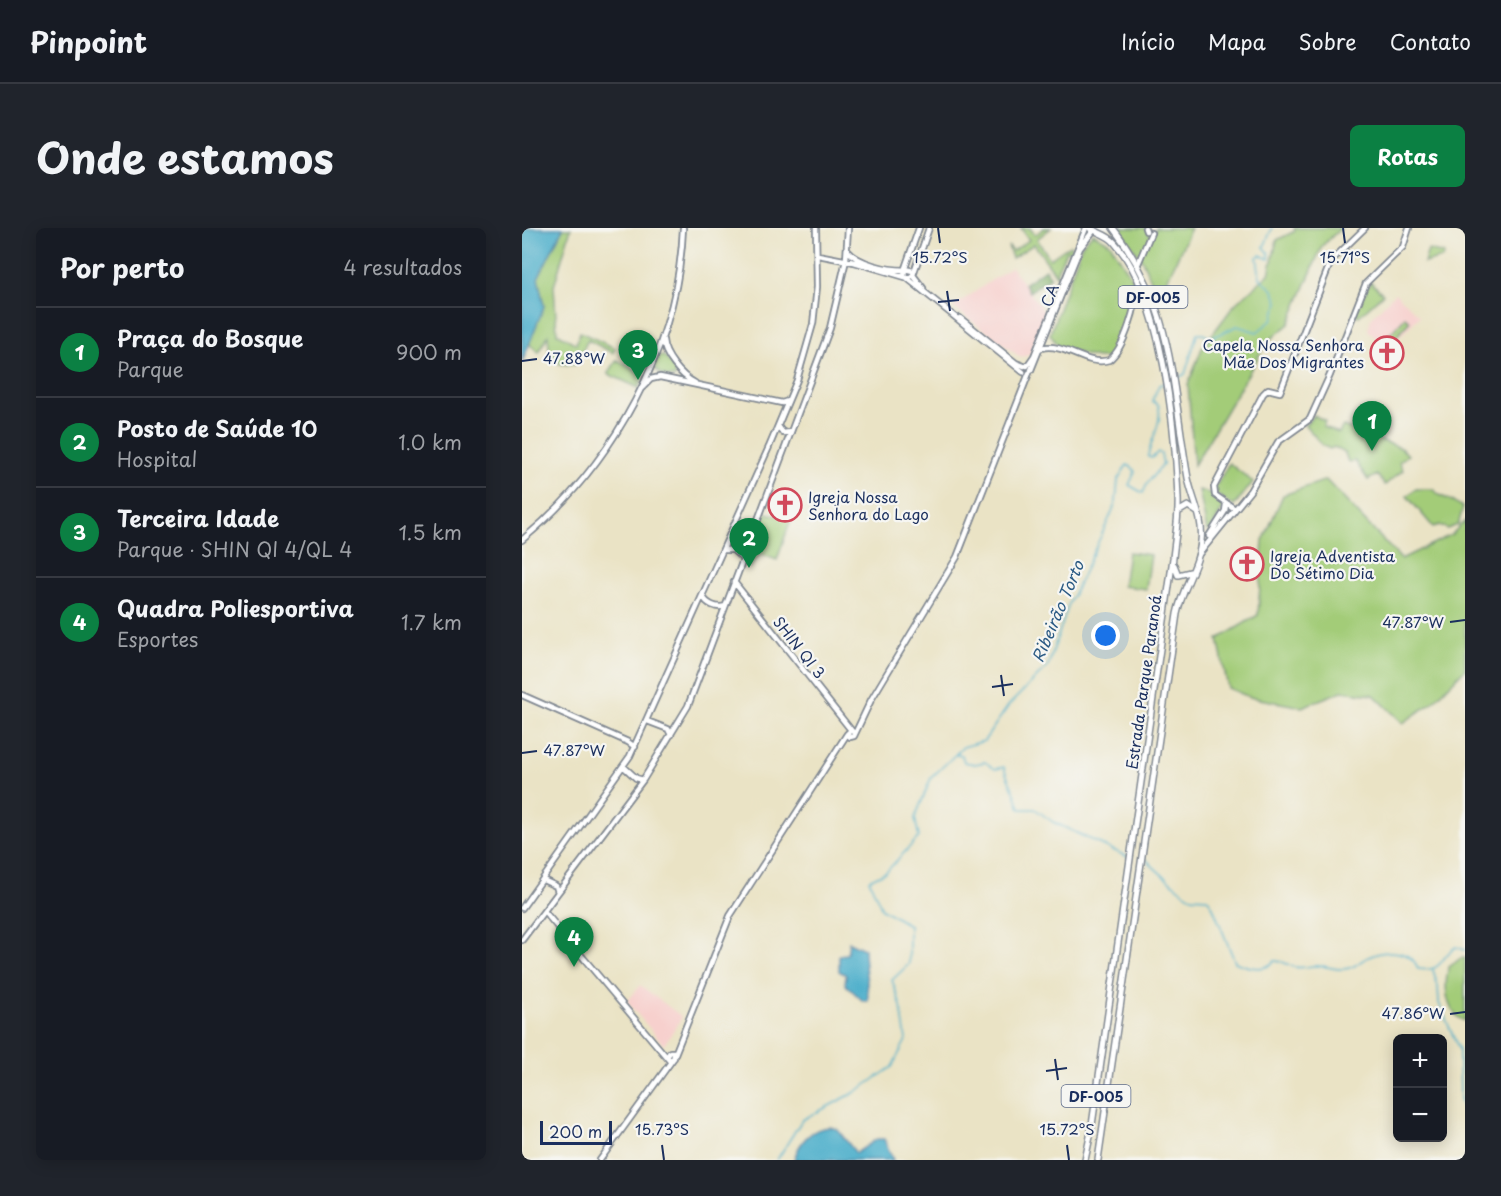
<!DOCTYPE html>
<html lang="pt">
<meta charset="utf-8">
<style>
body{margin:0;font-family:"Playpen Sans",sans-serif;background:#20242c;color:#f1f3f6}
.controls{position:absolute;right:18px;bottom:18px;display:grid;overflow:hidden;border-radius:9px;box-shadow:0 3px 15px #0003}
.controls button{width:54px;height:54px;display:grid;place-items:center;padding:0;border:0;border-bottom:2px solid #363941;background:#171b24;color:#f1f3f6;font:30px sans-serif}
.scale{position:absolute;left:18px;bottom:15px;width:72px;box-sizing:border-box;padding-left:6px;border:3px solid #1b2f5e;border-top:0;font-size:16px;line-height:21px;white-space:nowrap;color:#1b2f5e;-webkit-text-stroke:4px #f6f6f2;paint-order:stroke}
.you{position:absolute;left:584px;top:408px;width:21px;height:21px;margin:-15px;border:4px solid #fff;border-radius:50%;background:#1a73e8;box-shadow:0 0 0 9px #1a73e833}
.badge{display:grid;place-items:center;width:39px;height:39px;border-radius:50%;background:#0b8043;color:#fff;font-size:20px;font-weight:700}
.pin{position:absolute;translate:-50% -50px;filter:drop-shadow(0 2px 3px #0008)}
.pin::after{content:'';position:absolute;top:32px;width:21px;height:18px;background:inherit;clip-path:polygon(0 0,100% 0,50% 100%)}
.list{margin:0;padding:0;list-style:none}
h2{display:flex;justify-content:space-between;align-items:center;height:78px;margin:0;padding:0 24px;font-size:26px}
h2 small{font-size:20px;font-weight:400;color:#9ea1a6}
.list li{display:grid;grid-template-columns:39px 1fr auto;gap:18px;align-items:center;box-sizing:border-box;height:90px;padding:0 24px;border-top:2px solid #363941}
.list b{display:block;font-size:22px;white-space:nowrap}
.list p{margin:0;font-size:20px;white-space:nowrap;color:#9ea1a6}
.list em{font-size:20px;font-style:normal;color:#9ea1a6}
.map{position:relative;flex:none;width:943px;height:932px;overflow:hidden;border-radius:9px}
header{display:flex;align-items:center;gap:36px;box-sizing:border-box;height:84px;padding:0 30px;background:#171b24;border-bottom:2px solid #363941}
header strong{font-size:28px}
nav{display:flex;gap:33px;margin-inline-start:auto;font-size:21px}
.intro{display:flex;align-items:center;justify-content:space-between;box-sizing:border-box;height:144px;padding:0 36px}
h1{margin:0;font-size:42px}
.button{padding:15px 27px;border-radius:9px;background:#0b8043;color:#fff;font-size:21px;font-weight:700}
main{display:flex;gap:36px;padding:0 36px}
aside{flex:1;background:#171b24;border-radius:9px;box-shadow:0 3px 15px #0003}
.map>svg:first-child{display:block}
.built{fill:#f7d0cd}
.green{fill:#a3cc78;stroke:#5f7e6b;stroke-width:1.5}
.forest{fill:#82b068;stroke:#4e7063;stroke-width:1.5}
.water{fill:#4baeca;stroke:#336e94;stroke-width:1.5}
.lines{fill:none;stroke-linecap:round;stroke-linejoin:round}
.stream{stroke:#4baeca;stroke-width:1.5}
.secondary-casing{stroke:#828992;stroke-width:8}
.primary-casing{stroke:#828992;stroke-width:8}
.secondary{stroke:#fff;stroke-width:4.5}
.primary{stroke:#fff;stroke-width:5}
.ticks{fill:none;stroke:#1b2f5e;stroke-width:2}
.labels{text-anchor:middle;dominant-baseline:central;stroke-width:4.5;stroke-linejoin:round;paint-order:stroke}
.shield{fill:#f6f6f2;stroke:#5d6b8a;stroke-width:1.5}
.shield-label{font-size:14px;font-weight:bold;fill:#1b2f5e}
.street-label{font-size:15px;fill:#1b2f5e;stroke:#f6f6f2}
.poi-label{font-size:15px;fill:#1b2f5e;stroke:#f6f6f2;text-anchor:start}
.water-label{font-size:16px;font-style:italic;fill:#2c5b84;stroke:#f6f6f2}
.ticks-label{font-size:15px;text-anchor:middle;fill:#1b2f5e;stroke:#f6f6f2;stroke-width:4.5;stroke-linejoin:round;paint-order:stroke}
</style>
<header>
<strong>Pinpoint</strong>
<nav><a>Início</a><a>Mapa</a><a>Sobre</a><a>Contato</a></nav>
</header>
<div class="intro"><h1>Onde estamos</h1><a class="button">Rotas</a></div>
<main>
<aside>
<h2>Por perto<small>4 resultados</small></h2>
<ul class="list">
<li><span class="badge">1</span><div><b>Praça do Bosque</b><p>Parque</p></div><em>900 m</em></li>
<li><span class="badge">2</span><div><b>Posto de Saúde 10</b><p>Hospital</p></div><em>1.0 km</em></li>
<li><span class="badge">3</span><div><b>Terceira Idade</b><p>Parque · SHIN QI 4/QL 4</p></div><em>1.5 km</em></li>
<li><span class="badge">4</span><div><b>Quadra Poliesportiva</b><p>Esportes</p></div><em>1.7 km</em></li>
</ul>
</aside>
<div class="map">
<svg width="943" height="932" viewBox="0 0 943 932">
<rect width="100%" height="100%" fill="#f6f6f2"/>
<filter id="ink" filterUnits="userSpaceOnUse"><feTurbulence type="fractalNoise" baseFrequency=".0167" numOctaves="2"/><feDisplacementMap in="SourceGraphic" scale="12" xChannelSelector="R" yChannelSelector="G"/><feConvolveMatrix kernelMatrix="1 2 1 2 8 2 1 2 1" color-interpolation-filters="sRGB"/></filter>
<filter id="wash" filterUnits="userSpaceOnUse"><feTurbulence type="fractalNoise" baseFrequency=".008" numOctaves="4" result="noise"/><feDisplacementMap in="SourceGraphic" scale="24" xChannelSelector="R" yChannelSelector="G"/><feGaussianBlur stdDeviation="1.35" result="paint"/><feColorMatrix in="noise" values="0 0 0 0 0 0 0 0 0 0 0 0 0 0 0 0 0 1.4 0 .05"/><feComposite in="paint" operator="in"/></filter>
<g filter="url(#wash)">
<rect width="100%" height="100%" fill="#eae3c5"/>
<path class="built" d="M489,39L523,85L508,127L498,129L431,79Z
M873,65L898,88L865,121L846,102L849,90Z
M118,757L160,789L142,817L105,774Z"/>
<path class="green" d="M41,0H49L32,58L35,105L54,116L58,104L93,120L91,125L66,112L53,137L38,136L27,123L26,107L17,124L7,116L22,78L16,50Z
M499,0H508L513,7L522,0H529L515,11L528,31L548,17L551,23H544L535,43V47L541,48L539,54L512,16L490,30L486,18L491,23L507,12Z
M597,0H623L629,9L634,0H669L637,70L620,32Z
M772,0H819L800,18L767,96L745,114L672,237L666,157L680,120L713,76L747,46L755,12L773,3Z
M571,5L588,15L613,55L606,87L590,130H575L537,120L528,106L560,17Z
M906,22L922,26L921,30L902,35Z
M848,53L861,66L837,88L833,87Z
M883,89L888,93L872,111L867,107Z
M142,128L154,142L153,149C144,150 135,146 131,137L135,129Z
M95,132L122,148L117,160L86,146Z
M792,187L803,193L801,199L817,205L821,198L879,220L886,227L877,234L881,242L863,257L855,247L846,252L833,233L826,234L823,225L812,219L808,221L801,218L783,197Z
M707,235L731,254L712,278L694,266L693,260Z
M804,252L879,331L929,307L943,293V441L911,474L881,495L852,467L820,463L780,479L727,469L706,460L696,411L736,387L741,313L761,267Z
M894,261H911C918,271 932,271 941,280L936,297L925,301L918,297L911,299L885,268Z
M677,262L690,266L702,278L688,303H685Z
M241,284L269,291L255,332L238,326L228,339L221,337Z
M606,324L629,327L624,361L601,358Z
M939,730H943V793C924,786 921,757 927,739Z"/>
<path class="forest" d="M523,41L529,49L507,64L502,56Z"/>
<path class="water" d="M0,0H41L16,50L22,78L0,135Z
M327,714L342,721C342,739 346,753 346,773H341L323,756L324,747L317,743V727L325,726Z
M308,899L315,901L334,925L355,911H362L371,932H272C277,914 289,900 308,899Z"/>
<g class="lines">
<path class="stream" d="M654,151L663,146L675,106H681L689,110L715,98L735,104L750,92L756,74L751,62L738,50L735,29L738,27L747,31V25L742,19L750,0
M434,526L440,527L442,534L453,536L463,534L473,541L482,539C486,554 495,565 498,581H513L531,594L606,629
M624,631C629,638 662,666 670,669C673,670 680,669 685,670L690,677L713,734C725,739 743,745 752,733C763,732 764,737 773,739C780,741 789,737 797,738C804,738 812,741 820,741C834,741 837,732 849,728C865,721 890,722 896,741C923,744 916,730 934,719L943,722
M911,742L916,758L917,775L937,822L938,870L943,887
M255,932L280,892L332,865L370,839L384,812L379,778L370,752L387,736V697L360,681L347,652L364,644L397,609L393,590L409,550L441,519L462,513L487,477L526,438L546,378L587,291L594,274L596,251L605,237L611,240L613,244L607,257L621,265L626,254L641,236L639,226L636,224L630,230L626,229C628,211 642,194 636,176L630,173L637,157L649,153"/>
</g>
</g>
<g filter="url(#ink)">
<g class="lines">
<defs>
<path id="secondary" d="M623,0L624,3
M325,22C336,36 366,42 383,42
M296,27L332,34L383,49
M616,36L629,5
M383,40L397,0
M391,43L383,41L382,48L387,50L391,47L407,0
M391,47L401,60
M385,50L501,144
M438,90L494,135L502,138
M141,112C142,127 159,148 173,155
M519,120C543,114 564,139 587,132C604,119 614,76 617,55
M505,138L512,128L564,0
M509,142L558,20L572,2
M120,160L129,151L138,149L260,175L266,173
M256,198L261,205L269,204
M713,281L693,267L692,259L741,166L746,161L758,164L809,33L843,0
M687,308L703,283L704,276
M0,312C92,236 156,120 161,0
M201,322H211L221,331
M677,326L728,263L756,214L788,191L808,147L844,55L881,19L887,0
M212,354L329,502
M181,368C184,376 195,381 203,378
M0,467L106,514L113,519
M125,493L146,501L149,507
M332,505L329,502L325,506L328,509L332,508L349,472L435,329L507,145
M101,538L114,550L121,552
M21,652L34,658L36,664
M0,680L108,528L247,219L275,152L291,96L295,59L294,0
M22,683L147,832L152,830V824H148L145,829
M0,712L121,552L166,478L308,100L324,32L326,0
M153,826L208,688L325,506
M78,932L151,831"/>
<path id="primary" d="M656,284L666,278L675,284
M652,337L656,347L668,344
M563,932L569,904L651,330C653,310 657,290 656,270C653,199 641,68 592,14C586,7 576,5 568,0
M576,932L655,386C660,360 677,338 679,313C682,291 670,271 666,250C649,157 653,80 591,0"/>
</defs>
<use href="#secondary" class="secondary-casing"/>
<use href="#primary" class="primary-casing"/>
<use href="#secondary" class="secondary"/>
<use href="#primary" class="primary"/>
</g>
</g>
<path class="ticks" d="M416,0L418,15M821,0L823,15M425,63L428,83M416,74L437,72M0,133L15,131M928,394L943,392M479,447L482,468M470,459L491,456M0,525L15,523M928,786L943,784M533,831L536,852M524,843L545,840M140,917L142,932M545,917L547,932"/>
<defs>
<symbol id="church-ring" viewBox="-11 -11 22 22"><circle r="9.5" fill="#f6f6f2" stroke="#d1495b" stroke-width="1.5"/><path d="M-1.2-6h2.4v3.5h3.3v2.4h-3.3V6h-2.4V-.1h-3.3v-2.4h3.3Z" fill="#d1495b"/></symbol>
</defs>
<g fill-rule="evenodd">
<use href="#church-ring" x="846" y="106" width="38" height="38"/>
<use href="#church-ring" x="244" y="258" width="38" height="38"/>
<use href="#church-ring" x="706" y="317" width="38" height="38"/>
</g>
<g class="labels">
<g class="shield">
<rect x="596.5" y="58" width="69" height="22" rx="4.5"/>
<rect x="539.5" y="857" width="69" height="22" rx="4.5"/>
</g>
<g class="shield-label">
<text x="631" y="69">DF-005</text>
<text x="574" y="868">DF-005</text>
</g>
<g class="street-label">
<text transform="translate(527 67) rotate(-69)">CA</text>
<text transform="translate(278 419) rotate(52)">SHIN QI 3</text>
<text transform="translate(621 454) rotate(-82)">Estrada Parque Paranoá</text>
</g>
<g class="poi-label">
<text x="842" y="116" text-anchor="end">Capela Nossa Senhora<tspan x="842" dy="17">Mãe Dos Migrantes</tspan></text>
<text x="286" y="268">Igreja Nossa<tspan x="286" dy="17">Senhora do Lago</tspan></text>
<text x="748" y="327">Igreja Adventista<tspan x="748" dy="17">Do Sétimo Dia</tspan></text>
</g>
<g class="water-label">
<text transform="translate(535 383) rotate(-67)">Ribeirão Torto</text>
</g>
</g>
<g class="ticks-label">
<text x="418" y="35">15.72°S</text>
<text x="823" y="35">15.71°S</text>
<text x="52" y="136">47.88°W</text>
<text x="891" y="400">47.87°W</text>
<text x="52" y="528">47.87°W</text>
<text x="891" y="791">47.86°W</text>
<text x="140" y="907">15.73°S</text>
<text x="545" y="907">15.72°S</text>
</g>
</svg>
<div class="controls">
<button>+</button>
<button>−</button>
</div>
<div class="scale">200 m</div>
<div class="you"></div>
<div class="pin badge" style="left:850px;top:223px">1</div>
<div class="pin badge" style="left:227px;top:340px">2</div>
<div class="pin badge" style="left:116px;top:152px">3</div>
<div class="pin badge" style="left:52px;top:739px">4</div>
</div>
</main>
